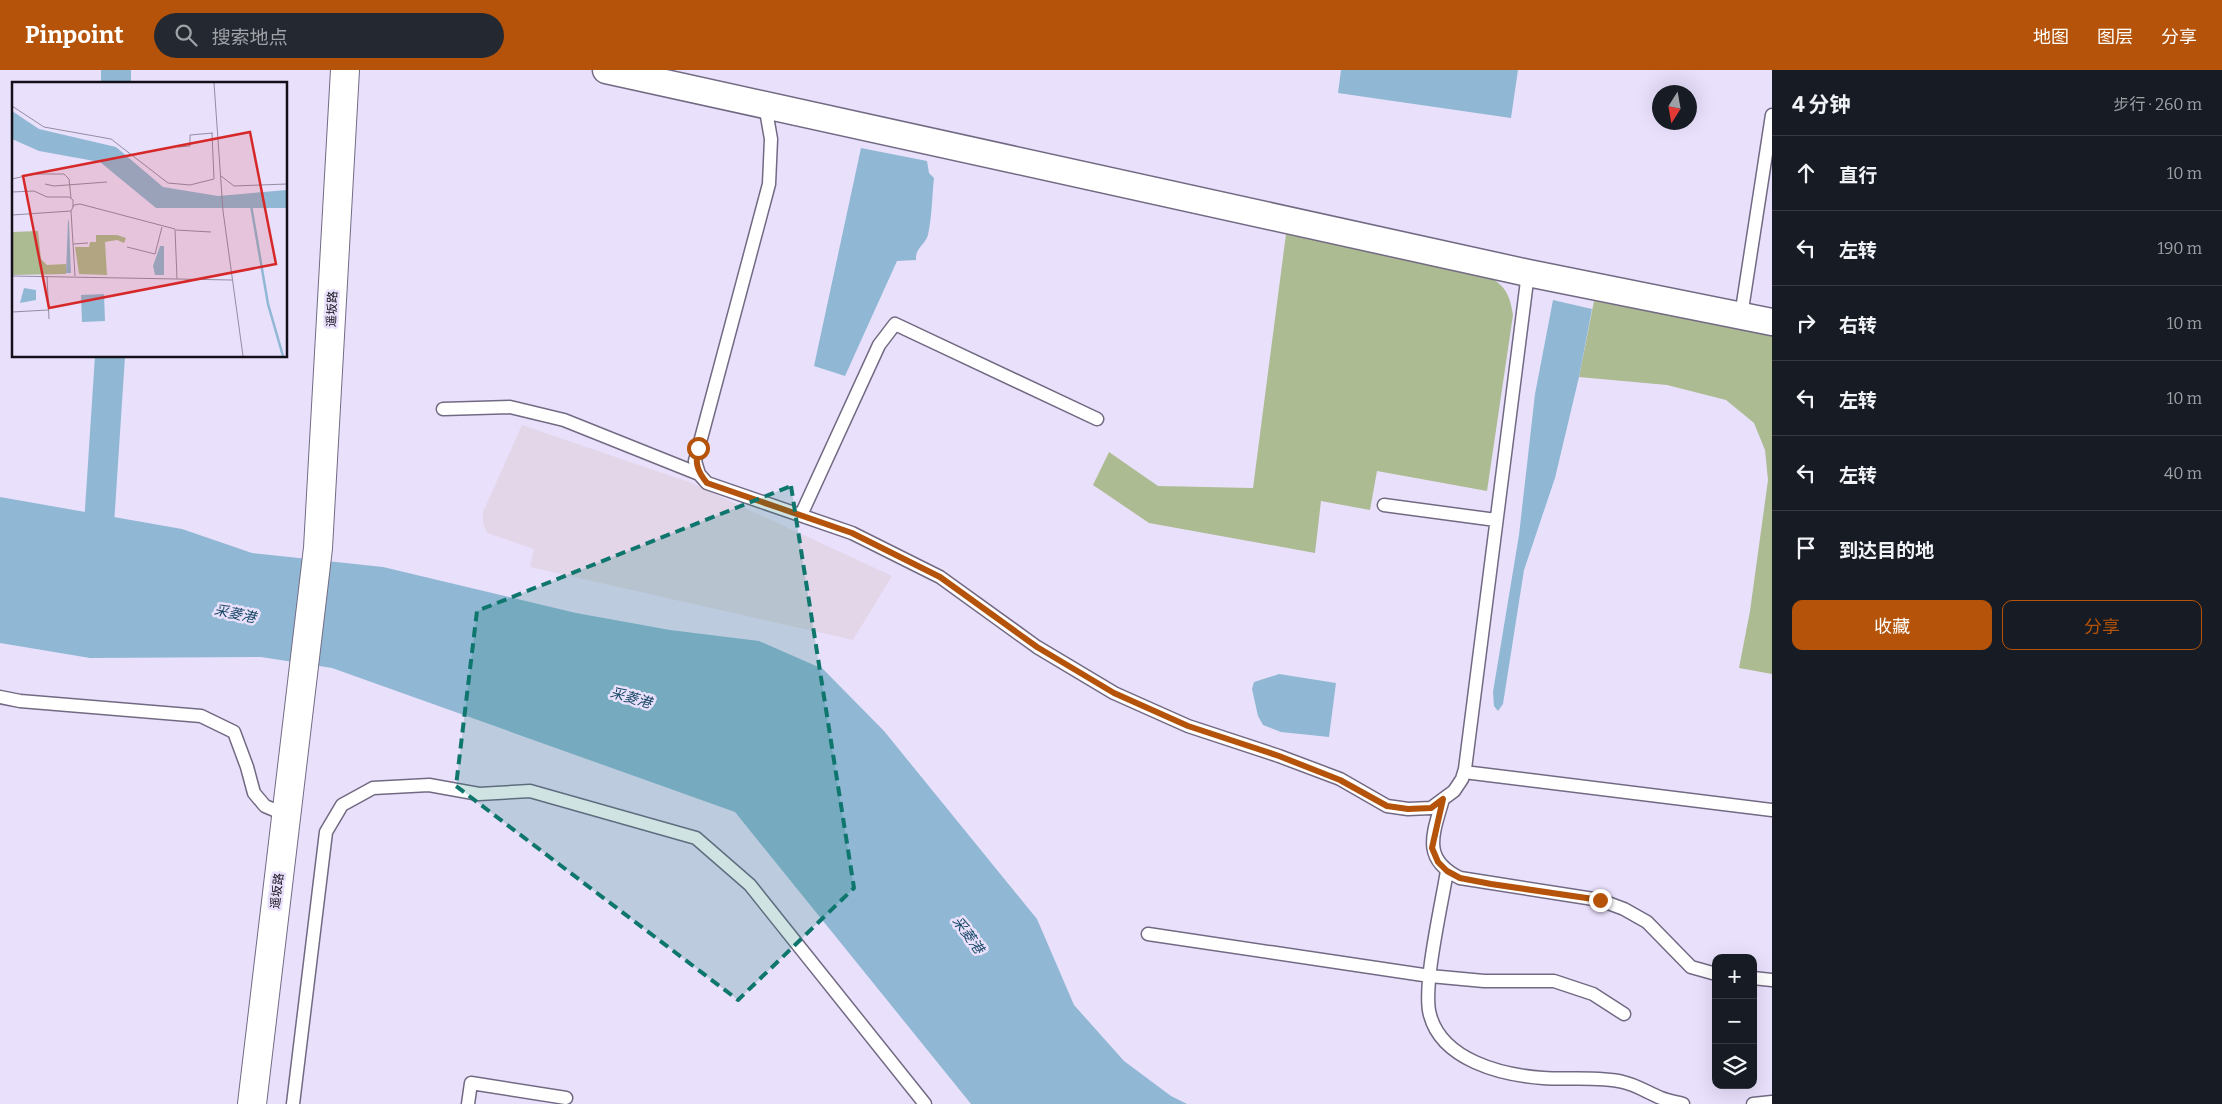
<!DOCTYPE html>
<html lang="zh">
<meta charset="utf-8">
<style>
body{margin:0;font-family:Bitter,"Noto Sans SC",serif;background:#242831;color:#f1f3f6}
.controls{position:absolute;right:15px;bottom:15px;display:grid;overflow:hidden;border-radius:10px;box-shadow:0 5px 20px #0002}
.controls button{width:45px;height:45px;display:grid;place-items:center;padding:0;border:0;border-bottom:1px solid #363941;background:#171b24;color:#f1f3f6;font:25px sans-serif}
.compass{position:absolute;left:1652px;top:15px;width:45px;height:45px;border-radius:50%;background:#171b24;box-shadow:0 5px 20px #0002;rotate:191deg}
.stop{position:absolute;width:15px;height:15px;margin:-11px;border:4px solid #b45309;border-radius:50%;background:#fff}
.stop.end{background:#b45309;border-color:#fff;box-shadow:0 1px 5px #0008}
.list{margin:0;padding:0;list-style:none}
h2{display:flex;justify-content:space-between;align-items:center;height:65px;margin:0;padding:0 20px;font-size:21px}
h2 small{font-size:16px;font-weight:400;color:#9ea1a6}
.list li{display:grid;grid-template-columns:32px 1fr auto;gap:15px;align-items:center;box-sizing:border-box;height:75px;padding:0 20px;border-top:1px solid #363941}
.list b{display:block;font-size:19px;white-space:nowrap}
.list em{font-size:16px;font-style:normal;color:#9ea1a6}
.actions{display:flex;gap:10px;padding:15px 20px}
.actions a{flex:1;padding:11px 0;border:1px solid #b45309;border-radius:10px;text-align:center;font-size:18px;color:#b45309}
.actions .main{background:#b45309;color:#fff}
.icon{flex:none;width:28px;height:28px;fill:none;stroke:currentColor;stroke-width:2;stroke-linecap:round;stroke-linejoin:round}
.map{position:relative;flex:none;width:1772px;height:1034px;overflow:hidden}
header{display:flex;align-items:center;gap:30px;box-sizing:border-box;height:70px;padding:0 25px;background:#b45309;color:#fff}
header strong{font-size:24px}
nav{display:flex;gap:28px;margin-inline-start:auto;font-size:18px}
.search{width:350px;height:45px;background:#242831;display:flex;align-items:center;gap:12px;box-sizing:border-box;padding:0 18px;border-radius:28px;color:#9ea1a6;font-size:19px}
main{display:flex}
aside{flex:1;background:#171b24}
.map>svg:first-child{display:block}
.industrial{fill:#e3d6e9}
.forest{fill:#acbb92}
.water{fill:#90b8d4}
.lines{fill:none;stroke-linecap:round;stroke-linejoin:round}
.canal{stroke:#90b8d4;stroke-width:30}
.lane-casing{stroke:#726a83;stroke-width:15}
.street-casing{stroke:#726a83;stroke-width:29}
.secondary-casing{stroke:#726a83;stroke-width:30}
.lane{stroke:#fff;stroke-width:12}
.street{stroke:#fff;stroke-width:26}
.secondary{stroke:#fff;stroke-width:28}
.route{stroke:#b45309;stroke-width:6}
.marked{fill:#0f766e;fill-opacity:0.2;stroke:#0f766e;stroke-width:4;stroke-dasharray:10 6;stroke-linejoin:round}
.labels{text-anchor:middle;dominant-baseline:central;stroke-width:5;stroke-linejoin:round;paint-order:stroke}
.street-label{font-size:12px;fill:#14101a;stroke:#e9e0fc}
.water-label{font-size:14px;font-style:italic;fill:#174764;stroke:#e9e0fc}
.inset-river{fill:none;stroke:#90b8d4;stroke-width:2.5}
.inset-road{fill:none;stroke:#948da2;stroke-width:1}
.view{fill:#d62828;fill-opacity:0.15;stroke:#d62828;stroke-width:2.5}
.inset-edge{fill:none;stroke:#14101a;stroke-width:2.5}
</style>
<header>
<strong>Pinpoint</strong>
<div class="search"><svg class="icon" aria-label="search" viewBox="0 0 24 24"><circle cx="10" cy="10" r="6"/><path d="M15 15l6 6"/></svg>搜索地点</div>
<nav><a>地图</a><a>图层</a><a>分享</a></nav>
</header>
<main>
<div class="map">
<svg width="1772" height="1034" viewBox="0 0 1772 1034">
<rect width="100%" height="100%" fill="#e9e0fc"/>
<path class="industrial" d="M522,355L689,412L892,506L853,570L530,497L534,479L487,463L483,453V442Z"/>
<path class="forest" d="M1286,164L1487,206C1506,215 1510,226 1513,245L1487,421L1377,401L1370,440L1321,431L1315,483L1149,453L1093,415L1109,382L1158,416L1253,418Z
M1594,231L1772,264V604L1739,598L1750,541L1768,410L1765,380L1754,353L1726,330L1667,315L1579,307Z"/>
<path class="water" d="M1341,0H1518L1511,48L1338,23Z
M861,78L927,91L929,103L934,108C932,126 932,147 928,165C925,175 915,178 916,190L897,191L845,306L814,296Z
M1553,230L1592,239L1579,307L1555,408L1524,500L1503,634L1498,641L1494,636L1493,622L1519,465L1535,324Z
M0,427L182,459L252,483L383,497L576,543L670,560L759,571L823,599L884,661L1037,849L1074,935L1124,991L1171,1026L1187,1034H971L735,742L332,598L261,587L90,588L0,573Z
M1279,604L1336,613L1329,667L1281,662L1263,655L1258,646L1252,619L1254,612Z"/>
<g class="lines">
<path class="canal" d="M116,0V14
M97,485L110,286"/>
<defs>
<path id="lane" d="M765,35L771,69L769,114L695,391L699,404L707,413L852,463L940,507L1037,577L1114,623L1188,656L1279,686L1340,709L1387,736L1408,739L1431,738L1454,721L1462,709L1465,699L1528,203
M1741,246L1772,45
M443,339L510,337L564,350L699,404
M1384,435L1496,450
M801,445L879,275L895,254L1097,349
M0,627L20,631L201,646L234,662L247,697L254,723L265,736L286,745
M1464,702L1772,740
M1443,729C1433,764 1421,789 1460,808L1600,830L1624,839L1647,852L1691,897L1716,904
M1447,801C1442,833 1422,918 1430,945C1442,990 1501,1005 1543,1008C1568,1010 1598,1006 1623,1012C1637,1015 1648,1023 1661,1028C1668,1031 1676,1032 1683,1034
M1148,864L1430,906L1484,911H1554L1593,924L1624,944
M1753,908L1772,910
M293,1034L326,762L342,735L373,718L429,715L479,724L530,721L696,768L750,815L925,1034
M468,1034L471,1013L566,1028
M1753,1034L1772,1032"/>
<path id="street" d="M606,0L1528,203L1772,252"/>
<path id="secondary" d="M252,1034L318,478L345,0"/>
</defs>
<use href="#lane" class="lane-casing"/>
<use href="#street" class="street-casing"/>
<use href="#secondary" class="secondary-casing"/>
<use href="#lane" class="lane"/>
<use href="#street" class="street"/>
<use href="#secondary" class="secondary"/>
</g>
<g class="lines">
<path class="route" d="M698,378C695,393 697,401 707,413L852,463L940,507L1037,577L1114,623L1188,656L1279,686L1340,710L1387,736L1408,739L1431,738L1443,729L1432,778L1438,792L1447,801L1460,808L1491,814L1600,830"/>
</g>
<path class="marked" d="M791,416L854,818L738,930L456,716L477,541Z"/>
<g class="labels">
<g class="street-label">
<text transform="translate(332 239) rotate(-87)">遥坂路</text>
<text transform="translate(277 821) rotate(-83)">遥坂路</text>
</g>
<g class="water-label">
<text transform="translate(235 544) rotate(12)">采菱港</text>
<text transform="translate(631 628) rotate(16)">采菱港</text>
<text transform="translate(968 865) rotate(54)">采菱港</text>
</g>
</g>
<g transform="translate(12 12)">
<rect width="275" height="275" fill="#e9e0fc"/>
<path d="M26,149L29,177L35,183L54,182V192L0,193V150ZM84,153H105L114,156L112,161L105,158L93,160L95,193L67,192L63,165H77L78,160H84Z" fill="#acbb92"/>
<path d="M0,29L27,47L104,65L151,105L206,114L275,108V126H144L88,80L27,69L0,57ZM56,137L57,140L59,191H54ZM148,164H152V193H143L141,184ZM12,206L24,208V218L8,221ZM92,212L93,239L70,240L69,213Z" fill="#90b8d4"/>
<path class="inset-river" d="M239,123L256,222L271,274"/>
<path class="inset-road" d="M202,1L211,129L231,274M0,24L32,45L99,57L156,101L178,103L202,97L200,51M166,65L178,64V53L201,51M209,94L222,104L275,102M0,97L22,92H52L57,97L59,116M33,102L42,104L95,100M0,110L22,109L35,115H57L61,118V125M0,133L59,129M164,148L199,150M61,162L76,161M115,165L143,172L150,145M0,194L220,198M35,194L37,237M63,194L59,129L62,123L68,122L163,147L165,197M0,230L36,228"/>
<path class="view" d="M238,50L264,182L37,226L11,94Z"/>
<rect width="275" height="275" class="inset-edge"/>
</g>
</svg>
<div class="controls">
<button>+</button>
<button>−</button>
<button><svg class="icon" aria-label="layers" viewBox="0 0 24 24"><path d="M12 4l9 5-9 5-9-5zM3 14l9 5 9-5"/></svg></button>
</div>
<svg class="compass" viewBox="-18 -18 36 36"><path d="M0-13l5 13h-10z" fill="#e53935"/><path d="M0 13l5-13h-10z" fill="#9ea1a6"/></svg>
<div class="stop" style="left:698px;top:378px"></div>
<div class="stop end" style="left:1600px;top:830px"></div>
</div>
<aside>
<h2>4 分钟<small>步行 · 260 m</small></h2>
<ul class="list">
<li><svg class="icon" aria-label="ahead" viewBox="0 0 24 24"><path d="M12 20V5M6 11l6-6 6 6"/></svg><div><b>直行</b></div><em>10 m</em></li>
<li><svg class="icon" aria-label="left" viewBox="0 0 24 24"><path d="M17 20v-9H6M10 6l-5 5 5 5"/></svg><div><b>左转</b></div><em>190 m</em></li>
<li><svg class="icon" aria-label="right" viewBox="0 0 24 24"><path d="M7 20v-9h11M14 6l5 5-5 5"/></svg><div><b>右转</b></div><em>10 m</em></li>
<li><svg class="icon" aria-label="left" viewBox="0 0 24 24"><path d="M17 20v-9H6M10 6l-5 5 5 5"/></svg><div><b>左转</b></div><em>10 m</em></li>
<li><svg class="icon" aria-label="left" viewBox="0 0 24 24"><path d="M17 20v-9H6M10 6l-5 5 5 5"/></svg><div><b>左转</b></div><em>40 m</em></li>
<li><svg class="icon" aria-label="arrive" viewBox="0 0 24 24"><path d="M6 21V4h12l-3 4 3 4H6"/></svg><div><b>到达目的地</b></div></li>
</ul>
<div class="actions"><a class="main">收藏</a><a>分享</a></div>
</aside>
</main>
